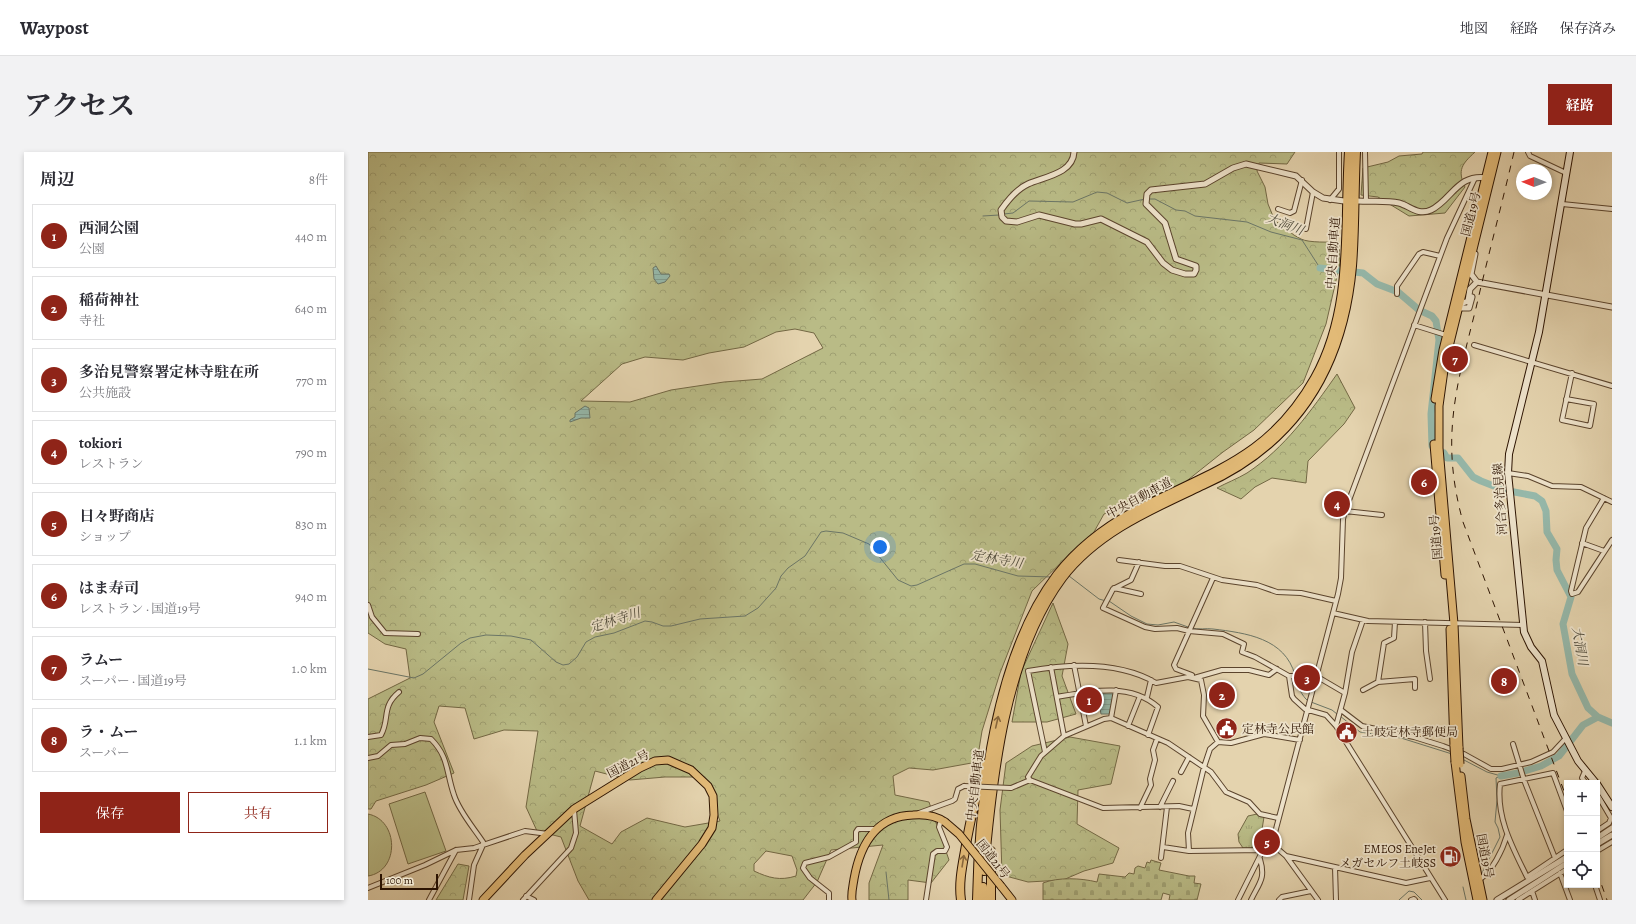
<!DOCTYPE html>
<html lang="ja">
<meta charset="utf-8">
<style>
body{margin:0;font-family:Alegreya,"Noto Serif JP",serif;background:#f2f2f3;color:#2b2b33}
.controls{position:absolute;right:12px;bottom:12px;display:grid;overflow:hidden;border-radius:0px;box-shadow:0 2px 6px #0003}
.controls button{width:36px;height:36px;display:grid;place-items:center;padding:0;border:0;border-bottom:1px solid #e1e1e2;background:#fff;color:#2b2b33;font:20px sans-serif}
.compass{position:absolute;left:1148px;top:12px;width:36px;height:36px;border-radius:50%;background:#fff;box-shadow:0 2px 6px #0003;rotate:271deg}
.scale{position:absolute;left:12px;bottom:10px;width:58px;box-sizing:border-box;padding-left:4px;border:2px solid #2d1402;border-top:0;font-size:11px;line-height:14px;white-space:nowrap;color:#2d1402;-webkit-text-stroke:3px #ede2ca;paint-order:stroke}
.you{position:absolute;left:512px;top:395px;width:14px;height:14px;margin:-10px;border:3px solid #fff;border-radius:50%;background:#1a73e8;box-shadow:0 0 0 6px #1a73e833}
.badge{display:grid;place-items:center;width:26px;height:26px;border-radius:50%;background:#8f2418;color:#fff;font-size:13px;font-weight:700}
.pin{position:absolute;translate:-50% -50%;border:2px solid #fff;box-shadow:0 1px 4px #0006}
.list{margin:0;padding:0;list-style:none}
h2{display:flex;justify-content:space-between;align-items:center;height:52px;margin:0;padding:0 16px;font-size:17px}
h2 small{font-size:13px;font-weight:400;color:#7c7c81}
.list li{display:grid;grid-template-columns:26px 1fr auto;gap:12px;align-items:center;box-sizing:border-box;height:64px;margin:0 8px 8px;padding:0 8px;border:1px solid #e1e1e2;border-radius:0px}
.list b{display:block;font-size:15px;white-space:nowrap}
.list p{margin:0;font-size:13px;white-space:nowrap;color:#7c7c81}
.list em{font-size:13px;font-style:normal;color:#7c7c81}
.actions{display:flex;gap:8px;padding:12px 16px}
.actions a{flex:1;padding:9px 0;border:1px solid #8f2418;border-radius:0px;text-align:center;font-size:14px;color:#8f2418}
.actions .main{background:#8f2418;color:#fff}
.icon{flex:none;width:22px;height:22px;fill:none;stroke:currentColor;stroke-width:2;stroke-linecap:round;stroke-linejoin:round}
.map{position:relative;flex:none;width:1244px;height:748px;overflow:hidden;border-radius:0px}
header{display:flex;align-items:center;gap:24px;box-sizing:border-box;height:56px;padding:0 20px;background:#fff;border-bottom:1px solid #e1e1e2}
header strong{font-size:19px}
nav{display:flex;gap:22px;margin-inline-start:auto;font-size:14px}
.intro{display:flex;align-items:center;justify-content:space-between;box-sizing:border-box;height:96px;padding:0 24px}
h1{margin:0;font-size:28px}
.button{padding:10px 18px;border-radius:0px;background:#8f2418;color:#fff;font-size:14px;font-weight:700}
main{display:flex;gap:24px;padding:0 24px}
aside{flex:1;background:#fff;border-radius:0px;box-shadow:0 2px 6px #0003}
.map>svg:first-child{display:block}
.grass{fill:#b9bb86;stroke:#736844}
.forest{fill:url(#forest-crowns);stroke:#736844;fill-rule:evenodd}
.cemetery{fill:url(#cemetery-stones);stroke:#736844}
.park{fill:url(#park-tufts);stroke:#736844}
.water{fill:url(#water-rules);stroke:#6b7667}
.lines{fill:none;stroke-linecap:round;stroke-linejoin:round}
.stream{stroke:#6b7667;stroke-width:1}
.river{stroke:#95b8aa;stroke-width:7}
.minor-casing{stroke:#5b442d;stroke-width:6}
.tertiary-casing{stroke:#5b442d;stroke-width:7}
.secondary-casing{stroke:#2d1402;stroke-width:8}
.trunk-casing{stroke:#2d1402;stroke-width:9}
.motorway-casing{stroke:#2d1402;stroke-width:10}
.minor{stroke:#ede2ca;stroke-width:4}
.tertiary{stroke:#ede2ca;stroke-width:5}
.secondary{stroke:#ede2ca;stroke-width:6}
.trunk{stroke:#e2ba77;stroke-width:7}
.motorway{stroke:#e2ba77;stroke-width:8}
.rail{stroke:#2d1402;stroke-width:1;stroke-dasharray:7 7;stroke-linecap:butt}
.minor-bridge-casing{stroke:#5b442d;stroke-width:6;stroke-linecap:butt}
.trunk-bridge-casing{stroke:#2d1402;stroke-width:9;stroke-linecap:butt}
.minor-bridge{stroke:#ede2ca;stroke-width:4}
.trunk-bridge{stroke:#e2ba77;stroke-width:7}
.oneway{stroke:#88673c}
.labels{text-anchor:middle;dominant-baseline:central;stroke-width:3.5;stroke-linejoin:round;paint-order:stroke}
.street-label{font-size:12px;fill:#2d1402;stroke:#ede2ca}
.poi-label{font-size:12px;fill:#2d1402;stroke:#ede2ca;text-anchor:start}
.water-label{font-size:13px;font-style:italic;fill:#514d3d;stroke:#ede2ca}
</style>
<header>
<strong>Waypost</strong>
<nav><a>地図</a><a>経路</a><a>保存済み</a></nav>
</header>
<div class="intro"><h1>アクセス</h1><a class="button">経路</a></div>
<main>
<aside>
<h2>周辺<small>8件</small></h2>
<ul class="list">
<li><span class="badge">1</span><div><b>西洞公園</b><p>公園</p></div><em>440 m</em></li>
<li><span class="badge">2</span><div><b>稲荷神社</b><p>寺社</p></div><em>640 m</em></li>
<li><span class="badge">3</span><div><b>多治見警察署定林寺駐在所</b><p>公共施設</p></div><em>770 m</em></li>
<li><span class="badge">4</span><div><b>tokiori</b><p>レストラン</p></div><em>790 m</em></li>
<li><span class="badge">5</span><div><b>日々野商店</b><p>ショップ</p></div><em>830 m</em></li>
<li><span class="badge">6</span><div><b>はま寿司</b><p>レストラン · 国道19号</p></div><em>940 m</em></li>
<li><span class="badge">7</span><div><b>ラムー</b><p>スーパー · 国道19号</p></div><em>1.0 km</em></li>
<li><span class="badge">8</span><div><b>ラ・ムー</b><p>スーパー</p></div><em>1.1 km</em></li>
</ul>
<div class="actions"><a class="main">保存</a><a>共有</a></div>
</aside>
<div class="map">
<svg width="1244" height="748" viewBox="0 0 1244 748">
<defs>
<pattern id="forest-crowns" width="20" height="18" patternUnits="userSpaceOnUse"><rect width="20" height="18" fill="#b9bb86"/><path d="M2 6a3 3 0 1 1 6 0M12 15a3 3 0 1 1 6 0" fill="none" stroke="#9fa072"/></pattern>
<pattern id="cemetery-stones" width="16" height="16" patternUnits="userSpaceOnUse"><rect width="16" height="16" fill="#b9bb86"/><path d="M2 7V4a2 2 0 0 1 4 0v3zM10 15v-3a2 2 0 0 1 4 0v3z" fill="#9fa072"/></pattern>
<pattern id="park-tufts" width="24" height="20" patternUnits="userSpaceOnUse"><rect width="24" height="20" fill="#b9bb86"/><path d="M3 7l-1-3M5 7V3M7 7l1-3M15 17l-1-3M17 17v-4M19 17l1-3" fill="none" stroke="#9fa072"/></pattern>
<pattern id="water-rules" width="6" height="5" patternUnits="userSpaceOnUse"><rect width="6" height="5" fill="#95b8aa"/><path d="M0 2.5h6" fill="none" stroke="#819d91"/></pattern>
</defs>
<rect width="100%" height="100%" fill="#e4d3ae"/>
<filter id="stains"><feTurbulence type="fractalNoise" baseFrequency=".005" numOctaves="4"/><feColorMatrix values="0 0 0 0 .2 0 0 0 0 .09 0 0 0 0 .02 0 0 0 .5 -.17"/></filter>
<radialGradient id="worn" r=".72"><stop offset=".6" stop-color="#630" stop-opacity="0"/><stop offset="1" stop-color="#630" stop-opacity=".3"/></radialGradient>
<path class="grass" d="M57,640L78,699L40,712L21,652Z
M0,662C31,668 32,719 0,724Z"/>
<path class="forest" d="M0,0H927L919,12L891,11L889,19L897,35L900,52L907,69C917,74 923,83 933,87C941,91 962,90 971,90L972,111L958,172L935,231L886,278L855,300L811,335L736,362L722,387L705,399L664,439L632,521L614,579L609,610L565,618L541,616L525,624L527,643L561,650L581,708L563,731L540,728V748H501V731L515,693L463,698L449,730L435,748H221L210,729L193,685L169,679L158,655L170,579L136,578L106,587L97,556L71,554L66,570L86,621L58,633L8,649L3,657H0V547L42,526L38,497L17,492L0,481ZM427,177L446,181L455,196L394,227L356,230L303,238L262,250L213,249L254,212L277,205L315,208L341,201L376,195L408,180ZM227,619L262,628L297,625H335L352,669L317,675L279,666L253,680L244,692L212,674ZM398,699L424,704L429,718L428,724C412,729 401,726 386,719V712Z
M1055,0H1107C1094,12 1089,18 1097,35L1077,61L1041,64L1010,45L993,43L995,16L1020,10L1031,4L1054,2Z
M969,222L987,256L976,272L940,309L938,331L904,326L887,335L873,347L849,336C858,331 869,327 879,321C917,296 943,259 969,222Z
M685,451L700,492L694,524L708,562L679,570H644L653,520Z
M702,585L752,594L743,632L710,638L709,672L751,696L745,711L716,719L695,728L660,730L634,723L632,658L638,611L664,594Z
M90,712L101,714L95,748H68Z"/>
<path class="cemetery" d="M783,708L793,711L791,718L821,724H827L826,731L833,732L829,748H801L802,743L795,741L793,748H675V731C690,725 713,726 729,730L731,722L757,725L761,721L766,722L767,716L770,714L777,716L779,710L782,711Z"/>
<path class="park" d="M727,541L730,554L716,557L713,542Z
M889,662L896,665L891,696H875L871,690L870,682L880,664Z"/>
<path class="water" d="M288,114L293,122H301L302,124L297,130L290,132L286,127L285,116Z
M217,254L221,256L222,266H213L202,270V268L207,265V261Z
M747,540L743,562H733L729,541Z"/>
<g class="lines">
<path class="stream" d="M780,47H787L808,58L817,59L827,64L879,70L903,80L934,88L952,116
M636,62L645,61L661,49L705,50L729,40L739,41L759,51L777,47
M615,64L631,63
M701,424L731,447L738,449
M741,449L763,464L779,472L790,473L806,470L820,475
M823,476C831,478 838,476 845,477C878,481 917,486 927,523
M0,517L46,526L55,522L93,491L102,486L118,483L143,484L163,488L188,510L195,513L201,512L209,505L218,490L227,485L246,481L277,469L284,470L295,474H303L332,467L377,464L390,456L408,436L413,424L420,416L437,404L453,380L458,379L475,381L501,392L530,428L543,434L549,433L596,412H607L650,424L684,425
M928,526C929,534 934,544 940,549
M943,550L964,558L969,562
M972,564L992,580L1033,586L1084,602
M1096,608L1119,620L1133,624
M518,720L521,748
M1114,721L1132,685L1130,676L1127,670L1129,648L1128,626L1132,624
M1095,735L1098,748
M1031,748L1041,739L1046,740L1054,748"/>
<path class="river" d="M952,116L995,121L1009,132L1030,140L1051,158L1064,164L1068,169L1071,188L1063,262L1064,294
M1076,301L1079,306H1090L1105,325L1113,329L1136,338L1167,344L1174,349L1178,359L1179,380L1189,397L1188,408L1189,418L1203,445L1195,472L1204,522L1220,556L1230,565
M1133,624L1150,621L1173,614L1191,604L1215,573L1230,565L1244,571"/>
<defs>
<path id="minor" d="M997,0L998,49
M1160,0L1162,4L1198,21
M962,48L971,37V0
M1194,52L1244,57
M910,57L922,61L926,59L934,28
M938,77L945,40
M1029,142V134L1051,102L1055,100L1072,104
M1046,173L1078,183
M1106,193L1244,234
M1198,247L1226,252L1222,274L1194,268L1204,221
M1140,321L1160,324L1184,334L1213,335L1244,350
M1236,346L1218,376L1203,439L1204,442L1210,440L1244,388
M977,359L1014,363
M1214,391L1236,399
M751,408L797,414H812L854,428L889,433L909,440L933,441L968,449
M771,410L763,428L745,437L735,456L777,475L787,477L809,476L821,479L855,482L876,492L874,500L887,505L921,524H948L977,541
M746,436L773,442
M0,453L4,465L17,481L50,482
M965,461L1000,469L1155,473
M1057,470L1058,499L1062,527
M706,513L718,574
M683,515L696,584L736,567L743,566L800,591L843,620L858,640L881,650L892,662L910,666
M824,523L808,517L806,513L845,426
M921,524L924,544L926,547L937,557L958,563L968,574L1077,748
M826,526L854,518H881L901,523L909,517
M1010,530L1047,527V536
M995,538L1010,530L1016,491L1026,486L1027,470
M689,545C722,539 762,530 790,555L780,583
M779,545L783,528
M973,558L994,574L1046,585L1075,594L1096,602L1123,617H1134L1163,610L1185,600L1198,586
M743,566L748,538
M760,574L772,544
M968,574L977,541L984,500L995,468
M0,585L13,583C22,567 13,555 31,540
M1145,592L1156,628L1187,706
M677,600L660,519C700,512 751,509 788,531L820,525L833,528L836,543L835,564L850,590L863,591L896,582L932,588
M0,606L10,604L23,593L37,592L52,586L63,587C81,605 78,620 86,643C91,659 105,675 115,690V693
M1217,619L1214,626L1218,631
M813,620L821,605
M662,628L660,625L673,604L696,584
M643,636L662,628L735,656L811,654L825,657
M1229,642L1243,666L1241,671L1229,679
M792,655L805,629
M772,656L783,633L782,627L787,608L785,598L789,587
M1199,659L1185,621L1132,632C1128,666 1145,696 1159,725L1199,698
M551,661L584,649L587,647L590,637L596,634
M904,692L918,704L950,748
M795,695L821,699L895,698L904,692L970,442L973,426L975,367L977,359L1079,86L1107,26
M821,699L820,681L836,615L842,597L850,590
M1229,699L1244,690
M918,704L1038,731L1062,726
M793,706L799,655
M967,715L968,748
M1192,721L1202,748
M1110,728C1124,721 1135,697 1139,683
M1227,733L1232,748
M0,736L57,713L88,698L106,696L157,679L180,682
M1164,739L1167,748
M158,744L166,748
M61,748L88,698
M101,748L106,713L115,693
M155,748L203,696L208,681L206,658
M461,748V741L442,726L435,716L437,711L461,705L488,690V680L490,677H508
M558,748L565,702L569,699H577L579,695L571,675L573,668
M870,748L895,698
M883,748C891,731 898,727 892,707
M911,748L914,745L943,739
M1043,748L1046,747L1047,748
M1150,748L1199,717"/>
<path id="tertiary" d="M706,0C705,22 675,25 660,32C649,37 640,48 633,58L634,65L638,69L649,70L671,63L707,72H713L733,67L779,90L795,111L804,118L817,122H826L828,118V114L808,107L797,71L778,52L779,42L783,38L837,32L865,16L878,12L928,24L945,40L955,46L976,49
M990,49C1003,50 1018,48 1031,51C1042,54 1050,64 1063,58C1084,48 1089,21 1120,26
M1107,102L1103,122L1109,130
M1090,153L1100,149L1102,137L1109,130L1244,155
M1089,156H1101L1104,145
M1229,686L1244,676
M1229,692L1244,683
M1129,748L1199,705
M1141,748L1199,711"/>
<path id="secondary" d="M1202,0L1171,180L1141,302L1140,321L1156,480L1163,495L1174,509L1186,563L1210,609L1228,631
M1229,632L1244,655"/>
<path id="trunk" d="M1067,247L1075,198L1124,0
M1066,292L1077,423
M1082,477L1086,594
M1091,596L1086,472L1071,296V254L1077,211L1129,0
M1087,610L1097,690L1109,748
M1093,624L1098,667L1115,748
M633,734L644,748
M115,748L157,703L206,657L272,616L287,609L300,608L323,618L340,634L345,644L346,663L344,676L334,692L288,748
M484,748C483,741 485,734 486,727C492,693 508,664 545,663C557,662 567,663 577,670"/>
<path id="motorway" d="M623,699V748
M616,719C624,626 637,503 694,426C729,380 784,357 835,333C929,291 975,215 984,114C987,76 986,38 988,0
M593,748C590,728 596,707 599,687C604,661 609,636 617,612
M609,748C611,648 627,504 689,423C710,396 739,374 769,358C844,319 902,306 947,226C986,156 976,76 981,0
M615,748V735"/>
</defs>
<use href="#minor" class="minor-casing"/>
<use href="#tertiary" class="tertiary-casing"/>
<use href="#secondary" class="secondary-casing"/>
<use href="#trunk" class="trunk-casing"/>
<use href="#motorway" class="motorway-casing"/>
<use href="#minor" class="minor"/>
<use href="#tertiary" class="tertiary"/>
<use href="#secondary" class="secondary"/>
<use href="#trunk" class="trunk"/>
<use href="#motorway" class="motorway"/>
<path class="rail" d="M1146,0C1134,52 1120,104 1108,156C1088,236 1072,287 1095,370L1199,647
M1229,720L1239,748"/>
<defs>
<path id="minor-bridge" d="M596,634L643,636"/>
<path id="trunk-bridge" d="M1086,594L1087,610
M1091,596L1092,612
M577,670L591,682L633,734"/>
</defs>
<use href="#minor-bridge" class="minor-bridge-casing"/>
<use href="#trunk-bridge" class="trunk-bridge-casing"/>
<use href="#minor-bridge" class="minor-bridge"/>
<use href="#trunk-bridge" class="trunk-bridge"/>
</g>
<defs><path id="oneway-shaft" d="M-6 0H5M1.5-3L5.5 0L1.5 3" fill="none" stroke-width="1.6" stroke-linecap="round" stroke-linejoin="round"/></defs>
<g class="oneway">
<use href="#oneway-shaft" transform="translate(629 570) rotate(-77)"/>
<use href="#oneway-shaft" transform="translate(595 709) rotate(-81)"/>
</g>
<defs>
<symbol id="civic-disc" viewBox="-11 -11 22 22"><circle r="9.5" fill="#8f2418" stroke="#ede2ca"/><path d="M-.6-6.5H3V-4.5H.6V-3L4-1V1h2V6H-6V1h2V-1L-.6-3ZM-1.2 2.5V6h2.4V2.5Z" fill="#fff"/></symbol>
<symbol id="fuel-disc" viewBox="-11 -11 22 22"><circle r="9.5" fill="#8f2418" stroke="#ede2ca"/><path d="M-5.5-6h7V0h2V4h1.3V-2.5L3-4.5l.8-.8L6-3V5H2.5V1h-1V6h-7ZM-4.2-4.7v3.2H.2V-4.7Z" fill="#fff"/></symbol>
</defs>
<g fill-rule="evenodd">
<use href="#civic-disc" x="846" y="564" width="25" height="25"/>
<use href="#civic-disc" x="966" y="568" width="25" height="25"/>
<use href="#fuel-disc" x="1070" y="692" width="25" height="25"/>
</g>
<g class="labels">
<g class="street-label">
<text transform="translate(1103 62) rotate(-76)">国道19号</text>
<text transform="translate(965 101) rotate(-86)">中央自動車道</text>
<text transform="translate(771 346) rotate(-28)">中央自動車道</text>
<text transform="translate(1132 347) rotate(-94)">河合多治見線</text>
<text transform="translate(1068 385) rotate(-95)">国道19号</text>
<text transform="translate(260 612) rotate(-27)">国道21号</text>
<text transform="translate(607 633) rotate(-83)">中央自動車道</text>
<text transform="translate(1117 704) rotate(79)">国道19号</text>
<text transform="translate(625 707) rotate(52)">国道21号</text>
</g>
<g class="poi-label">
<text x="874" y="577">定林寺公民館</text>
<text x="994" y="580">土岐定林寺郵便局</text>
<text x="1068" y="697" text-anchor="end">EMEOS EneJet<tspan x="1068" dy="14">メガセルフ土岐SS</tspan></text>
</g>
<g class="water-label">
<text transform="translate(917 72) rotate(21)">大洞川</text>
<text transform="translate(629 407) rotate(10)">定林寺川</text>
<text transform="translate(247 468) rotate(-18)">定林寺川</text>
<text transform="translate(1212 494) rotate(80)">大洞川</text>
</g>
</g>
<rect width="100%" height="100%" filter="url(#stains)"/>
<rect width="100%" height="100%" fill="url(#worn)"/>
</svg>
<div class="controls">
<button>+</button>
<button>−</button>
<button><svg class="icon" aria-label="locate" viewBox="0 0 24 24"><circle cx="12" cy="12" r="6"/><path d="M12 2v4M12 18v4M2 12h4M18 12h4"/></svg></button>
</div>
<svg class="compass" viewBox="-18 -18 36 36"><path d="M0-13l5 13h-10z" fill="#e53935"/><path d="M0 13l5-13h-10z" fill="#7c7c81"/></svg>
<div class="scale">100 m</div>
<div class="you"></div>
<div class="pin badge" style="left:721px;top:548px">1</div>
<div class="pin badge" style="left:854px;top:543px">2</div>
<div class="pin badge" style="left:939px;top:526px">3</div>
<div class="pin badge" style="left:969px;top:352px">4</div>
<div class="pin badge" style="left:899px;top:690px">5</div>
<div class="pin badge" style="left:1056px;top:330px">6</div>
<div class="pin badge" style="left:1087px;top:207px">7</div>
<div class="pin badge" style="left:1136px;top:529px">8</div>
</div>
</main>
